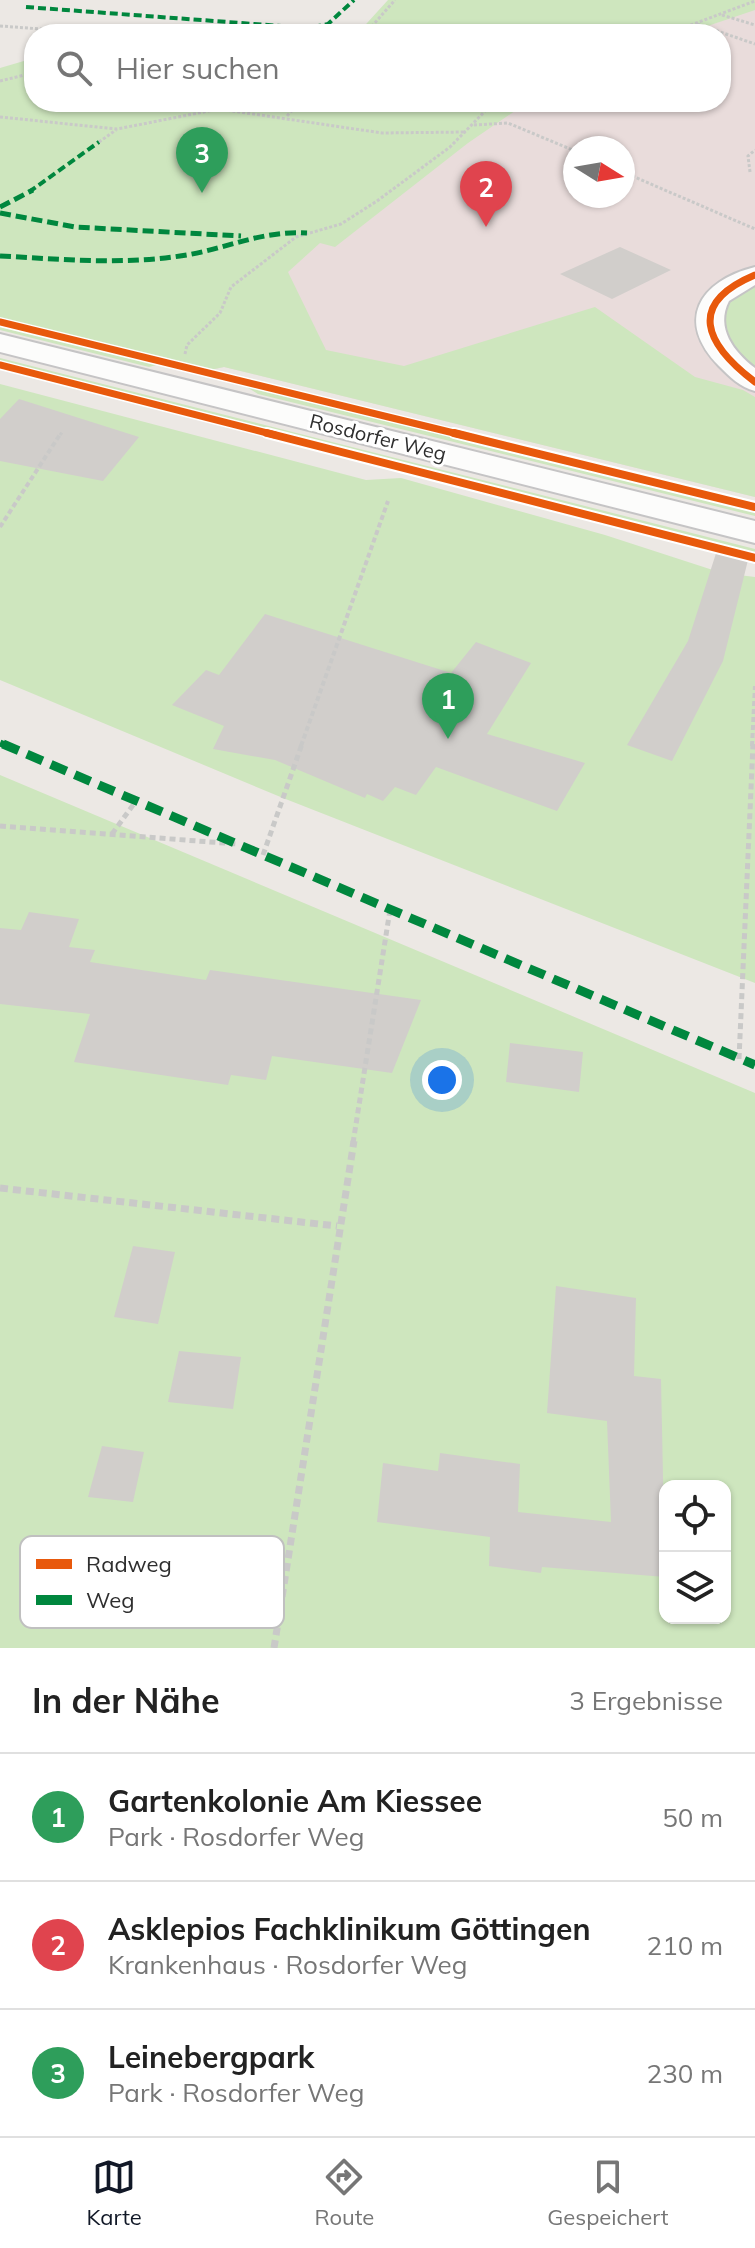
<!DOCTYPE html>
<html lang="de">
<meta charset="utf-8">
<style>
body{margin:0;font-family:Mulish,sans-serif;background:#f2f2f2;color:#222}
.controls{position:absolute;right:24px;bottom:24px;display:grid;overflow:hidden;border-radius:16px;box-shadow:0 2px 6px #0004}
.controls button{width:72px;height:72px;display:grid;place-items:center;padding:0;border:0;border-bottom:2px solid #e0e0e0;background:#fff;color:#222;font:40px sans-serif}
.compass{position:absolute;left:563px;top:136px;width:72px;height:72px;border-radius:50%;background:#fff;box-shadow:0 2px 6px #0004;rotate:101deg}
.you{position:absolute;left:442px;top:1080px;width:28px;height:28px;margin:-20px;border:6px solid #fff;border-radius:50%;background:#1a73e8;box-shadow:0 0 0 12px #1a73e833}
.badge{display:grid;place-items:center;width:52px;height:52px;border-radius:50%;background:#111827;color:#fff;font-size:26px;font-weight:700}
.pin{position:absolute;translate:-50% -66px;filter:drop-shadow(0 2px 4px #0008)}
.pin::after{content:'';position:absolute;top:42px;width:28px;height:24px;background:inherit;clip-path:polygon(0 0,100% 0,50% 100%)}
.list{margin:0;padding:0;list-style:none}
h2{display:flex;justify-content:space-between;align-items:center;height:104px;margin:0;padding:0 32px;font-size:34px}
h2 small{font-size:26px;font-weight:400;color:#767676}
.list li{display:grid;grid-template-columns:52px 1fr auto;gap:24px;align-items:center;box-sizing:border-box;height:128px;padding:0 32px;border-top:2px solid #e0e0e0}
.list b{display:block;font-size:30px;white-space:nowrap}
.list p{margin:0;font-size:26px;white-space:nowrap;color:#767676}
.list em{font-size:26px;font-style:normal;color:#767676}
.icon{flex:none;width:44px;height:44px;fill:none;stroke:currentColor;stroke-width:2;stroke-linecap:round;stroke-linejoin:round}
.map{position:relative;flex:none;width:755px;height:1648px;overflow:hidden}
.search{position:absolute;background:#fff;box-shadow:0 2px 6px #0004;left:24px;right:24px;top:24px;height:88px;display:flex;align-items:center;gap:20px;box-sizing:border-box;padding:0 28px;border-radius:32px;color:#767676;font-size:30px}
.sheet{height:488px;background:#fff}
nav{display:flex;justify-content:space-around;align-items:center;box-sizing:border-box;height:112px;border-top:2px solid #e0e0e0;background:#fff;font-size:22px;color:#767676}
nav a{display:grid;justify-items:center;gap:4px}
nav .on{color:#111827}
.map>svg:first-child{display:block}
.medical{fill:#e9dcdb;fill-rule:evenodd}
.green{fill:#cee6be;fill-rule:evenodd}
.building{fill:#d1cecb}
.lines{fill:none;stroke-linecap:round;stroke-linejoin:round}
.street-casing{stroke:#c5c4c5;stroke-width:4}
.secondary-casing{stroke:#c5c4c5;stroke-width:4}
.path-far3{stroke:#c9c9c8;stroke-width:3;stroke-dasharray:3 2;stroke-linecap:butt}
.path-far2{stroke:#c9c9c8;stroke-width:4;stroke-dasharray:5 3;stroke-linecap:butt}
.path-far1{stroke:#c9c9c8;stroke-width:5;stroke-dasharray:6 4;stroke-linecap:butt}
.path{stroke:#c9c9c8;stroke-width:7;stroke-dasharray:8 5;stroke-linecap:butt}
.street{fill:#fcfcfb;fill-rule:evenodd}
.secondary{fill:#fcfcfb;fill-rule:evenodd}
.quiet-far3{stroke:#00873e;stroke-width:4;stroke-dasharray:8 4;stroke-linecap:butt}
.quiet-far2{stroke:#00873e;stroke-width:5;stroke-dasharray:11 5;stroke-linecap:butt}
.quiet-far1{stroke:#00873e;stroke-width:7;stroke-dasharray:13 7;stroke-linecap:butt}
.quiet{stroke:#00873e;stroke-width:9;stroke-dasharray:17 9;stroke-linecap:butt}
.cycleway-far1-casing{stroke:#fff;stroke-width:10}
.cycleway-casing{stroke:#fff;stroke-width:12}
.cycleway-far1{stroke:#e8590c;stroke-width:7}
.cycleway{stroke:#e8590c;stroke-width:8}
.labels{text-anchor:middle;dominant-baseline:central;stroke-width:6;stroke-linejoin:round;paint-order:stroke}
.far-street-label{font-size:20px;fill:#2e2e2e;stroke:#fff}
.key{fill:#fff;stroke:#c0c0c0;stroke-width:2}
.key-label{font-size:22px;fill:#2e2e2e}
</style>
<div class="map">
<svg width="755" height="1648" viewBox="0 0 755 1648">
<rect width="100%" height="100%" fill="#ece8e4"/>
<path class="medical" d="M755,0V497L224,367L210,370L163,359L316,102H721V34H374ZM575,148H623V196H575Z"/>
<path class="green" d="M388,0H755V10L684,34H357Z
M34,58V102H528L468,143L335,247L320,243L288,272L326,350L404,366L595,307L695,377L743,390L755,397V497L224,367L210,370L0,318V68Z
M755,286V368C726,343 704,302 755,286Z
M0,325L160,364L149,367L0,330Z
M0,358L755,549V555L0,363Z
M0,384L366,480L401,478L605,535L722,573L755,577V983L283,798L0,680Z
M245,386L755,511V516L258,394Z
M0,775L755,1093V1648H0ZM665,1486H725V1618H665Z"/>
<path class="building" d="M620,247L671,270L612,299L560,274Z
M19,399L139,437L103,481L0,461V419Z
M718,547L749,556L723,661L672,761L627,745L688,641Z
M265,614L451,673L476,642L531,663L487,734L585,763L557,811L436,767L416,795L395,787L383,801L367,794L365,798L275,760L213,749L224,726L172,705L206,670L219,675Z
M29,912L79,919L69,947L95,950L90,962L206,980L210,970L421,1000L392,1073L272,1056L266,1080L231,1075L228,1085L74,1062L90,1014L0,1004V928L21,930Z
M510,1043L583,1052L579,1092L506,1082Z
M133,1246L175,1252L158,1324L114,1317Z
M556,1286L636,1298L634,1376L661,1379L665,1577L542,1567L541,1573L489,1566L490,1537L377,1522L383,1463L438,1471L440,1453L520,1464L518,1512L611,1522L607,1421L547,1413Z
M179,1351L241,1357L233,1409L168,1402Z
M102,1446L144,1452L133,1502L88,1497Z"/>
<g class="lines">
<defs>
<path id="street" d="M755,267V285L729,301C715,328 734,352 755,368V391C740,387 730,377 719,366C675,321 699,281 755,267Z"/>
<path id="secondary" d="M0,334L755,521V543L0,352Z"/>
</defs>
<use href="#street" class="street-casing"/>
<use href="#secondary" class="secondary-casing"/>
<path class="path-far3" d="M722,15L755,25
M697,24L755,44
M0,26L111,34
M372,27L449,34
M365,34L395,0
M667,34L755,1
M0,81L33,73
M198,102L218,109
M287,116L300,102
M0,117L117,129L219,109L382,133L466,132
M474,125L508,123L575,151
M99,142L116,130
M623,172L755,229
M750,172L748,156L755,150
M185,354L187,345L220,313L231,287L296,237L341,224L377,201L450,147L494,102
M60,435L63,431"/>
<path class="path-far2" d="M0,527L61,433
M301,746L388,501
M752,746L755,686"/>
<path class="path-far1" d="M0,826L237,844
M112,834L136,801
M263,855L302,744
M739,1059L753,744
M353,1143L390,910"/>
<path class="path" d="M0,1188L337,1226
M274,1648L354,1141"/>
<use href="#street" class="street"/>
<use href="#secondary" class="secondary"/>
<path class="quiet-far3" d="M26,7L308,28L328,24L354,0
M29,192L99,142"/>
<path class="quiet-far2" d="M0,207L33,190
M0,213L75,227L241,236
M0,256C60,259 120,265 180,256C224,250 261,230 307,233"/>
<path class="quiet-far1" d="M0,743L7,746"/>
<path class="quiet" d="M3,744L755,1065"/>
<defs>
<path id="cycleway-far1" d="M755,275C686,304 705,344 755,382
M0,322L462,435
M0,365L275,435"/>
<path id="cycleway" d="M267,433L755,558
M454,433L755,507"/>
</defs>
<use href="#cycleway-far1" class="cycleway-far1-casing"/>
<use href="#cycleway" class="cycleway-casing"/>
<use href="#cycleway-far1" class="cycleway-far1"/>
<use href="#cycleway" class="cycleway"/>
</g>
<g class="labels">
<g class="far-street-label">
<text transform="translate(378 437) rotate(14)">Rosdorfer Weg</text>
</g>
</g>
<rect x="20" y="1536" width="264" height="92" rx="12" class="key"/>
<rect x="36" y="1559" width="36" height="10" fill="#e8590c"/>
<rect x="36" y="1595" width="36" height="10" fill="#00873e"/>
<g class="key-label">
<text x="86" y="1572">Radweg</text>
<text x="86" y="1608">Weg</text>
</g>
</svg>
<div class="controls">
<button><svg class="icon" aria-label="locate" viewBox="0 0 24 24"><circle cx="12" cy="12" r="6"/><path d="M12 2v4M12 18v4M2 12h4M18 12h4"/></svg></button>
<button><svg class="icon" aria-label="layers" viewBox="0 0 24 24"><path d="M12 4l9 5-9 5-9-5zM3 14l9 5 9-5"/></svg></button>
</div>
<svg class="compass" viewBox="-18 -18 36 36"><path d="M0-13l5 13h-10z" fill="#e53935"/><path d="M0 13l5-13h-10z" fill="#767676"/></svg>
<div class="you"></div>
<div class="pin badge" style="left:448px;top:739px;background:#2e9e5b">1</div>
<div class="pin badge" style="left:486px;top:227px;background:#e0444e">2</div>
<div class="pin badge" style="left:202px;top:193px;background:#2e9e5b">3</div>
<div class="search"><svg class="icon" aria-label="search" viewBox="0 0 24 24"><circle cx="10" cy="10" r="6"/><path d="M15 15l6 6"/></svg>Hier suchen</div>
</div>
<section class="sheet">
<h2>In der Nähe<small>3 Ergebnisse</small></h2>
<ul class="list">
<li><span class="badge" style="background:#2e9e5b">1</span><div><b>Gartenkolonie Am Kiessee</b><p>Park · Rosdorfer Weg</p></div><em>50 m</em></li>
<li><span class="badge" style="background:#e0444e">2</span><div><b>Asklepios Fachklinikum Göttingen</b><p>Krankenhaus · Rosdorfer Weg</p></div><em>210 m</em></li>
<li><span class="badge" style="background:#2e9e5b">3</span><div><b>Leinebergpark</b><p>Park · Rosdorfer Weg</p></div><em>230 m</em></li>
</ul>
</section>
<nav>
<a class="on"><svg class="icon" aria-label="map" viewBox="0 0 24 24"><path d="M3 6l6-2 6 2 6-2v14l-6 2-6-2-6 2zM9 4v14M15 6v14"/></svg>Karte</a>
<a><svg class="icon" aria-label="directions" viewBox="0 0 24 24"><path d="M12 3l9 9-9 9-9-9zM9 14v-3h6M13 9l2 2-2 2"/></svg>Route</a>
<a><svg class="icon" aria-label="saved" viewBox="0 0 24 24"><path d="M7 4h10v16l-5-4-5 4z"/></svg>Gespeichert</a>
</nav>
